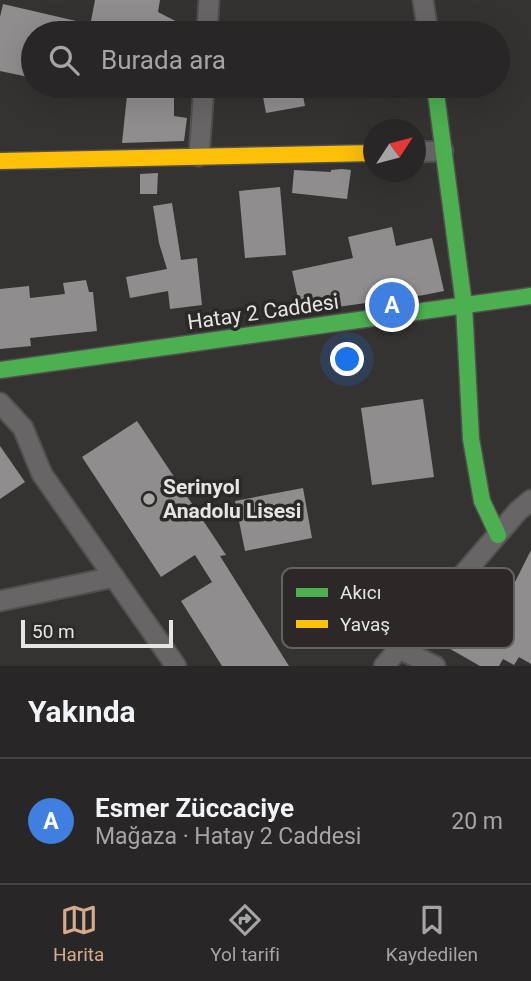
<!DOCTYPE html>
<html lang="tr">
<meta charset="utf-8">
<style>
body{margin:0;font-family:Roboto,sans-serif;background:#302e2e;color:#f1f3f6}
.compass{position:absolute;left:363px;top:119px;width:63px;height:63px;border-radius:50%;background:#282626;box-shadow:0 7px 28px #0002;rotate:54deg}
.scale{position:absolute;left:21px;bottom:18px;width:152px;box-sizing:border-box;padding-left:7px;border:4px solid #e7e5e4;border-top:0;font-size:19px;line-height:24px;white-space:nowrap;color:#e7e5e4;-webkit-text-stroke:5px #2c2827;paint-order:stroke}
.you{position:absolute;left:348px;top:360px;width:24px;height:24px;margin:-18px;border:5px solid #fff;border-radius:50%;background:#1a73e8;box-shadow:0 0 0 10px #1a73e833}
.badge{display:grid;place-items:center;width:46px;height:46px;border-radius:50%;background:#d6ab8b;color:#fff;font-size:23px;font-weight:700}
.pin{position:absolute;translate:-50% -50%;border:4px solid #fff;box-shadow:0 2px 7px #0006}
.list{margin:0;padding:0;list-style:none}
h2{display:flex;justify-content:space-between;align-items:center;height:91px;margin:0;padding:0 28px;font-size:30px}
h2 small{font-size:23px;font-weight:400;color:#a5a5a7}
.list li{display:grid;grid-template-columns:46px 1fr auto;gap:21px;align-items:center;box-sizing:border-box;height:126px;padding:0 28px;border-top:2px solid #444343}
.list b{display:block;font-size:26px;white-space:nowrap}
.list p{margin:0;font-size:23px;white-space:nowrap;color:#a5a5a7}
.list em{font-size:23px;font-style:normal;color:#a5a5a7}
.icon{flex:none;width:38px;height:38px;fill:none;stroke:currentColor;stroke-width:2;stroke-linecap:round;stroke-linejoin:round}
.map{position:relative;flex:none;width:531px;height:666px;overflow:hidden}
.search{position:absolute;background:#282626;box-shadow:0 7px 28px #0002;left:21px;right:21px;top:21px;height:77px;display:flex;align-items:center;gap:18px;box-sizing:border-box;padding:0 24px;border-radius:38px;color:#a5a5a7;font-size:26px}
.sheet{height:217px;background:#282626}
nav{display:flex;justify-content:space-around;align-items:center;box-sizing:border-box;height:98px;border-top:2px solid #444343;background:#282626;font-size:19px;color:#a5a5a7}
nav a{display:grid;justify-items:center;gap:4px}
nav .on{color:#d6ab8b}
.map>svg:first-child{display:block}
.building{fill:#8f8d8d}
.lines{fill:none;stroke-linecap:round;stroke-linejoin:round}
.street-casing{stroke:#51504f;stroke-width:23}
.fast-casing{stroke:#51504f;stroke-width:19}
.slow-casing{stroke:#51504f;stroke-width:19}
.street{stroke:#676565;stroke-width:19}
.fast{stroke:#4caf50;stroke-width:16}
.slow{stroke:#ffc107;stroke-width:16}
.poi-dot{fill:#a9a7a6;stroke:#2c2827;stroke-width:2.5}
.labels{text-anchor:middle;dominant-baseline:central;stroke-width:7;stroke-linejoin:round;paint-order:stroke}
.street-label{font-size:21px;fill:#e7e5e4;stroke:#2c2827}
.poi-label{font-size:21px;font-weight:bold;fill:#e7e5e4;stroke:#2c2827;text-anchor:start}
.key{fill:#2c2827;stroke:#646160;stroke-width:2}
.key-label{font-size:19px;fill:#e7e5e4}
</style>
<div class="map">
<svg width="531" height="666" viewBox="0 0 531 666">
<rect width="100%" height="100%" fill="#353332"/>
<path class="building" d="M95,0H160L158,12L195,31V33H150L91,21Z
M3,4L102,27L101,33H33V78L0,71V17Z
M128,86H174V116L187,118L184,141L122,143Z
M261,86H301L305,106L266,113Z
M342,169L351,170L347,199L292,193L294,170L331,172V170Z
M158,173L157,194H140V174Z
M280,187L286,255L245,258L239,191Z
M172,203L181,260L197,258L202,305L170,309L168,291L130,298L126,277L167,269L159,243L153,206Z
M392,227L396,246L432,238L444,291L424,295L301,312L292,271L353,258L348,237Z
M86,280L89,292H93L97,331L30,338L31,346L0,349V289L29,286L30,298L65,294L63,283Z
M423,399L434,477L372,485L361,408Z
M137,421L226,555L220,556L289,666H222L181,601L212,582L195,555L161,577L82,457Z
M0,446L25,482L0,499Z
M303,488L312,538L245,551L235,501Z
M531,550V664L519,657L514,665L503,659L499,666H480L431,638L444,615L450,608L477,624L499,586L510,592Z"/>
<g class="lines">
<defs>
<path id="street" d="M423,0L428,33
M207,33L209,0
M416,152L443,151
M199,156L204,86
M0,403L23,428L42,474L176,666
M0,601L114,577
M399,649L435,666
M384,666L518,511L531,500"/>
<path id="fast" d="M435,86L464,305L471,439L482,501L498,535
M0,370L531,296"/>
<path id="slow" d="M0,161L374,153"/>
</defs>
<use href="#street" class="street-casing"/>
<use href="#fast" class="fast-casing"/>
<use href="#slow" class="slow-casing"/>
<use href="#street" class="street"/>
<use href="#fast" class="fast"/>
<use href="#slow" class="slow"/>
</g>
<circle class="poi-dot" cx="149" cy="499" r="7"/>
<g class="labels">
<g class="street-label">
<text transform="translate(263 312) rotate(-8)">Hatay 2 Caddesi</text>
</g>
<g class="poi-label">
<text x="163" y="487">Serinyol<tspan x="163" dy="24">Anadolu Lisesi</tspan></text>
</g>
</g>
<rect x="282" y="568" width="232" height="80" rx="10" class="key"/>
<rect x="296" y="588" width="32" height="9" fill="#4caf50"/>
<rect x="296" y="620" width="32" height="8" fill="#ffc107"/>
<g class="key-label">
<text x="340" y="599">Akıcı</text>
<text x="340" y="631">Yavaş</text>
</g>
</svg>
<svg class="compass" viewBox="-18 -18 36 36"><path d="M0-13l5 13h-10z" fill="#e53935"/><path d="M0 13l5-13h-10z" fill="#a5a5a7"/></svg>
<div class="scale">50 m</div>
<div class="you"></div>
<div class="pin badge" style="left:392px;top:305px;background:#3f7fe0">A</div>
<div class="search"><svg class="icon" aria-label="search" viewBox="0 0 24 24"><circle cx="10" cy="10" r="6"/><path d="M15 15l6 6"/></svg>Burada ara</div>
</div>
<section class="sheet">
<h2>Yakında<small></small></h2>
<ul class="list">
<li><span class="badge" style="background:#3f7fe0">A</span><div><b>Esmer Züccaciye</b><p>Mağaza · Hatay 2 Caddesi</p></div><em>20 m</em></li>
</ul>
</section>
<nav>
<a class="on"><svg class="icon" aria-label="map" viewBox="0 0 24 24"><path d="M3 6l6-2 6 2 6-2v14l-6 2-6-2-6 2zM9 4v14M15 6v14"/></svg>Harita</a>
<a><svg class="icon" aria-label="directions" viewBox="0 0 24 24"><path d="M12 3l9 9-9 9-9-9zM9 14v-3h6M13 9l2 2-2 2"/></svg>Yol tarifi</a>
<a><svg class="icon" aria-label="saved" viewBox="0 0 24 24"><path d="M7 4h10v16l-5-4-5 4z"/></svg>Kaydedilen</a>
</nav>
